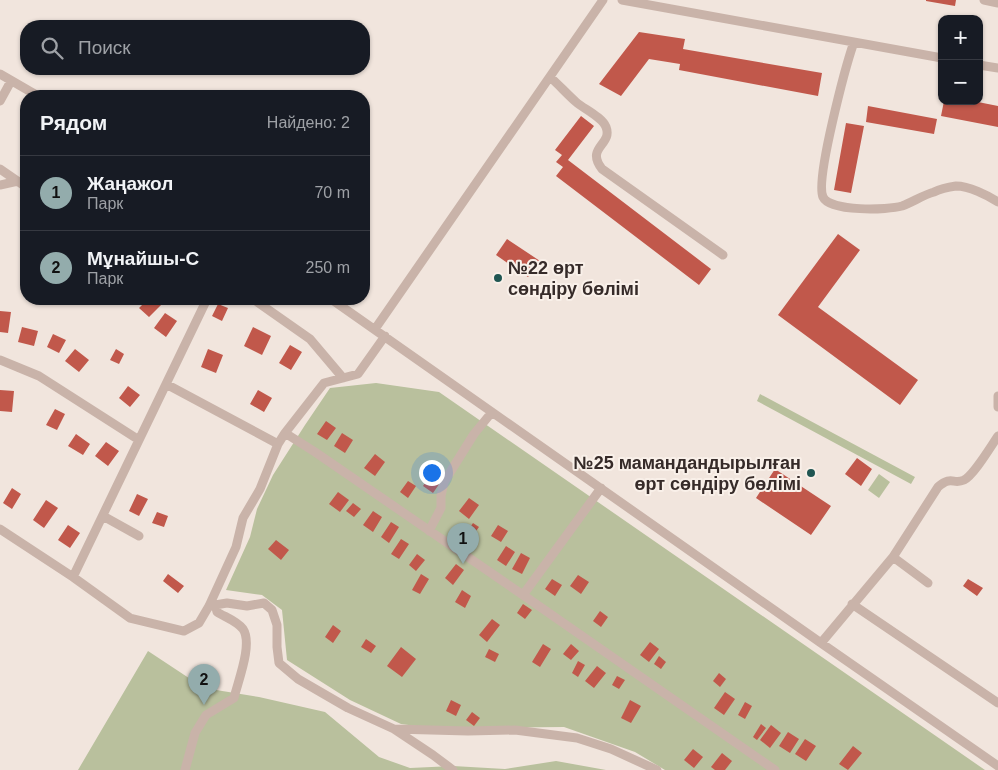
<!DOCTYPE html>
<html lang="ru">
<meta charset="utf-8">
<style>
body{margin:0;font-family:Helvetica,sans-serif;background:#242831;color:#f1f3f6}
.controls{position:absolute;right:15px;top:15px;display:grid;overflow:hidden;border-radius:10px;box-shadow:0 1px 4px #0004}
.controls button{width:45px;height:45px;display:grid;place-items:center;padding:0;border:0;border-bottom:1px solid #363941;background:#171b24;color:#f1f3f6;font:25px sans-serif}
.you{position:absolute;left:431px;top:472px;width:18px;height:18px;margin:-12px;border:4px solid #fff;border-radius:50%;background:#1a73e8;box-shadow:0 0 0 8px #1a73e833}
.badge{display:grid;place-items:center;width:32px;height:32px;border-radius:50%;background:#93acac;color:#111;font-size:16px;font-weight:700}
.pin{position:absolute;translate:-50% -41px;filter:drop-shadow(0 1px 2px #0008)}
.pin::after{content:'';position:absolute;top:26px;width:18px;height:15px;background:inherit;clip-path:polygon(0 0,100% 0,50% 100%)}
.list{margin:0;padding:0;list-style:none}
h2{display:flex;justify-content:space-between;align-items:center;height:65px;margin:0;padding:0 20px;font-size:21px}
h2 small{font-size:16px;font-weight:400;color:#9ea1a6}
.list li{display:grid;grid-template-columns:32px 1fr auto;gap:15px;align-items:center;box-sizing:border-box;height:75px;padding:0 20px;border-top:1px solid #363941}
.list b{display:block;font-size:19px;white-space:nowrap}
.list p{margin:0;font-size:16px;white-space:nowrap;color:#9ea1a6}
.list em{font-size:16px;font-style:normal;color:#9ea1a6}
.icon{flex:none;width:28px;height:28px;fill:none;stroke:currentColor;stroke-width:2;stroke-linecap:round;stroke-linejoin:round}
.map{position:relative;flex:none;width:998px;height:770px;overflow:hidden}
.search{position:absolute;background:#171b24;box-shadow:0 1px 4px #0004;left:20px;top:20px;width:350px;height:55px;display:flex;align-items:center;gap:12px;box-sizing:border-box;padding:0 18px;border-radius:20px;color:#9ea1a6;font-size:19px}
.panel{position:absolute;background:#171b24;box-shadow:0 1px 4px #0004;left:20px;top:90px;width:350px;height:215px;border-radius:20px}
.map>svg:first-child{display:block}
.green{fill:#b9c09d}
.building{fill:#c1584b}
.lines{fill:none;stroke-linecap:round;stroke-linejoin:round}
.minor{stroke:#c9b3a9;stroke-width:9}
.poi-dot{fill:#205652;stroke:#f9f0e9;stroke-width:2}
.labels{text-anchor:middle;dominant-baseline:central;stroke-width:4;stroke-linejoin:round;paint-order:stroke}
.poi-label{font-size:18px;font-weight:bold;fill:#362b29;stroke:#f9f0e9;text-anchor:start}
</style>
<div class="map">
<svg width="998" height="770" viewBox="0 0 998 770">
<rect width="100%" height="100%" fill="#f1e5dd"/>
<path class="green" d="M376,383L439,392L985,770H665L635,752L564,727L431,728L401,724L350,700L287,660L282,610L262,595L226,590L250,537L257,509L273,475L305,425L330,388Z
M760,394L915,477L911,484L757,401Z
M879,474L890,482L879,498L868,490Z
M148,651L204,688L259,697L325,712L379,757L410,768L453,766L505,769L556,761L606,770H78Z"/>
<path class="building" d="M926,0H956L955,6L926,1Z
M639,32L685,39L683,49L822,73L818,96L679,70L680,64L649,59L621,96L599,84Z
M944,101H973L998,106V127L941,116Z
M868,106L937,119L934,134L866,122Z
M581,116L594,126L568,160L711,269L699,285L556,176L563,167L556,162L562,155L555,150Z
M846,123L864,126L851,193L834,190Z
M838,234L860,250L818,307L918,380L900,405L778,315Z
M507,239L540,261L528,277L496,255Z
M148,299H159L163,303L149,317L139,308Z
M218,304L228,308L222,321L212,316Z
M0,311L11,312L8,333L0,332Z
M165,313L177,321L166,337L154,328Z
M22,327L38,331L34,346L18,342Z
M253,327L271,336L262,355L244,346Z
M53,334L66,340L59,353L47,347Z
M290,345L302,352L291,370L279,363Z
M75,349L89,360L79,372L65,361Z
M116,349L124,354L119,364L110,360Z
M208,349L223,355L216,373L201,367Z
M128,386L140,395L130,407L119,398Z
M0,390L14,391L12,412L0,411Z
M258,390L272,398L264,412L250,404Z
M55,409L65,414L57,430L46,425Z
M326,421L336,428L327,440L317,434Z
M342,433L353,440L345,453L334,446Z
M76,434L90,444L83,455L68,446Z
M106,442L119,451L108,466L95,456Z
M375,454L385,462L375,476L364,468Z
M857,458L872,469L861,486L845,474Z
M775,469L831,506L811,535L756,498Z
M432,473L442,480L433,493L423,486Z
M408,481L416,486L408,498L400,492Z
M12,488L21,494L12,509L3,503Z
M338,492L349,500L340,512L329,504Z
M137,494L148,499L139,516L129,511Z
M469,498L479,505L469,519L459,511Z
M46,500L58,508L44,528L33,520Z
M353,503L361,509L354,517L346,511Z
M373,511L382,517L373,532L363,525Z
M157,512L168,516L164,527L152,523Z
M391,522L399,527L389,543L381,537Z
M473,523L479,527L470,539L465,535Z
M68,525L80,533L70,548L58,540Z
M498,525L508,531L501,542L491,536Z
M401,539L409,544L399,559L391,554Z
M276,540L289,550L281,560L268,549Z
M506,546L515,552L506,566L497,560Z
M521,553L530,558L522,574L512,569Z
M417,554L425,560L416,571L409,565Z
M456,564L464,570L453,585L445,578Z
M168,574L184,586L178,593L163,581Z
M421,574L429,579L420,594L412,590Z
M578,575L589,582L581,594L570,586Z
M552,579L562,585L555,596L545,589Z
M968,579L983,588L977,596L963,586Z
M462,590L471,596L465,608L455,602Z
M523,604L532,610L525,619L517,613Z
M600,611L608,617L601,627L593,621Z
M492,619L500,625L487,642L479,635Z
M333,625L341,631L333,643L325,637Z
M366,639L376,646L371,653L361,647Z
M650,642L659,649L649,662L640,655Z
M543,644L551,649L540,667L532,662Z
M571,644L579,651L571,660L563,654Z
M401,647L416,659L402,677L387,666Z
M489,649L499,654L495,662L485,657Z
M659,656L666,662L661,669L654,664Z
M578,661L585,665L578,677L572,673Z
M597,666L606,673L594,688L585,681Z
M719,673L726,679L720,687L713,681Z
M617,676L625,680L619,689L612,685Z
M725,692L735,699L724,715L714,708Z
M451,700L461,705L456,716L446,711Z
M630,700L641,706L631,723L621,718Z
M745,702L752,706L745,719L738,715Z
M472,712L480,718L474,726L466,720Z
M761,724L766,728L757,740L753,737Z
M771,725L781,733L770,748L760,740Z
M788,732L799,739L790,753L779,746Z
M805,739L816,746L806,761L795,754Z
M853,746L862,753L848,770L839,764Z
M693,749L703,757L694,768L684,760Z
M722,753L732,761L725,770H715L711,767Z"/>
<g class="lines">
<path class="minor" d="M622,0L942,58
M984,0L998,3
M854,42C846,65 815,180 823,197C830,212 888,210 902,206C913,202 923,195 934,192C940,189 949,187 956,186C969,186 987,195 998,202
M979,65L998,68
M0,74L38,96
M550,77C559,85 567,94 576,102C584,109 602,117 606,127C613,145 585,147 602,169L723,255
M0,101L11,81
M0,169L26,187
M0,185L18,181
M253,299L310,339L343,378
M331,299L821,643L998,766
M375,329L603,0
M0,360L39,376L139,440
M166,384L278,444
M998,396V407
M285,433L315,452L523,595L775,770
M103,516L139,536
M0,529L73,577L130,618L184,631L199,623L209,606L236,547L243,518L260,489L278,444L285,433L324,383L358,374L385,336
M429,531L441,508V496L444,482L474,434L492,412
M893,557L928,583
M73,577L207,299
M523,595L601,488
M852,604L998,703
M209,606L227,603L247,606L264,603L272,610L277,625V647L279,663L298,679L348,708L394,729L468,731L515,730L577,738L611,749L657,770
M821,643L893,557L938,487C952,475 953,485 964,480C974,475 991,446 998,436
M394,729L433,755L453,770
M185,770L195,733L206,715L234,698C238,681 253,644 243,629C237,621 225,617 217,612L215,604"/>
</g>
<g class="poi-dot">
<circle cx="498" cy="278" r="5"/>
<circle cx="811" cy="473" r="5"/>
</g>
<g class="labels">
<g class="poi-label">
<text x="508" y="268">№22 өрт<tspan x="508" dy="21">сөндіру бөлімі</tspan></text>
<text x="801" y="463" text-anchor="end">№25 мамандандырылған<tspan x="801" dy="21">өрт сөндіру бөлімі</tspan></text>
</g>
</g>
</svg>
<div class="controls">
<button>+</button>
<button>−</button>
</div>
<div class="you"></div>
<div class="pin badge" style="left:463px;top:564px">1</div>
<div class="pin badge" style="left:204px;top:705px">2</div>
<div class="search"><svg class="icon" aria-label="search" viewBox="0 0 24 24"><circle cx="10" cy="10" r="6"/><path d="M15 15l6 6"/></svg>Поиск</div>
<section class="panel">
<h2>Рядом<small>Найдено: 2</small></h2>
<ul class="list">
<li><span class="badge">1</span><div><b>Жаңажол</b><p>Парк</p></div><em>70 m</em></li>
<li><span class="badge">2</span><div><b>Мұнайшы-С</b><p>Парк</p></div><em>250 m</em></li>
</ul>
</section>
</div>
